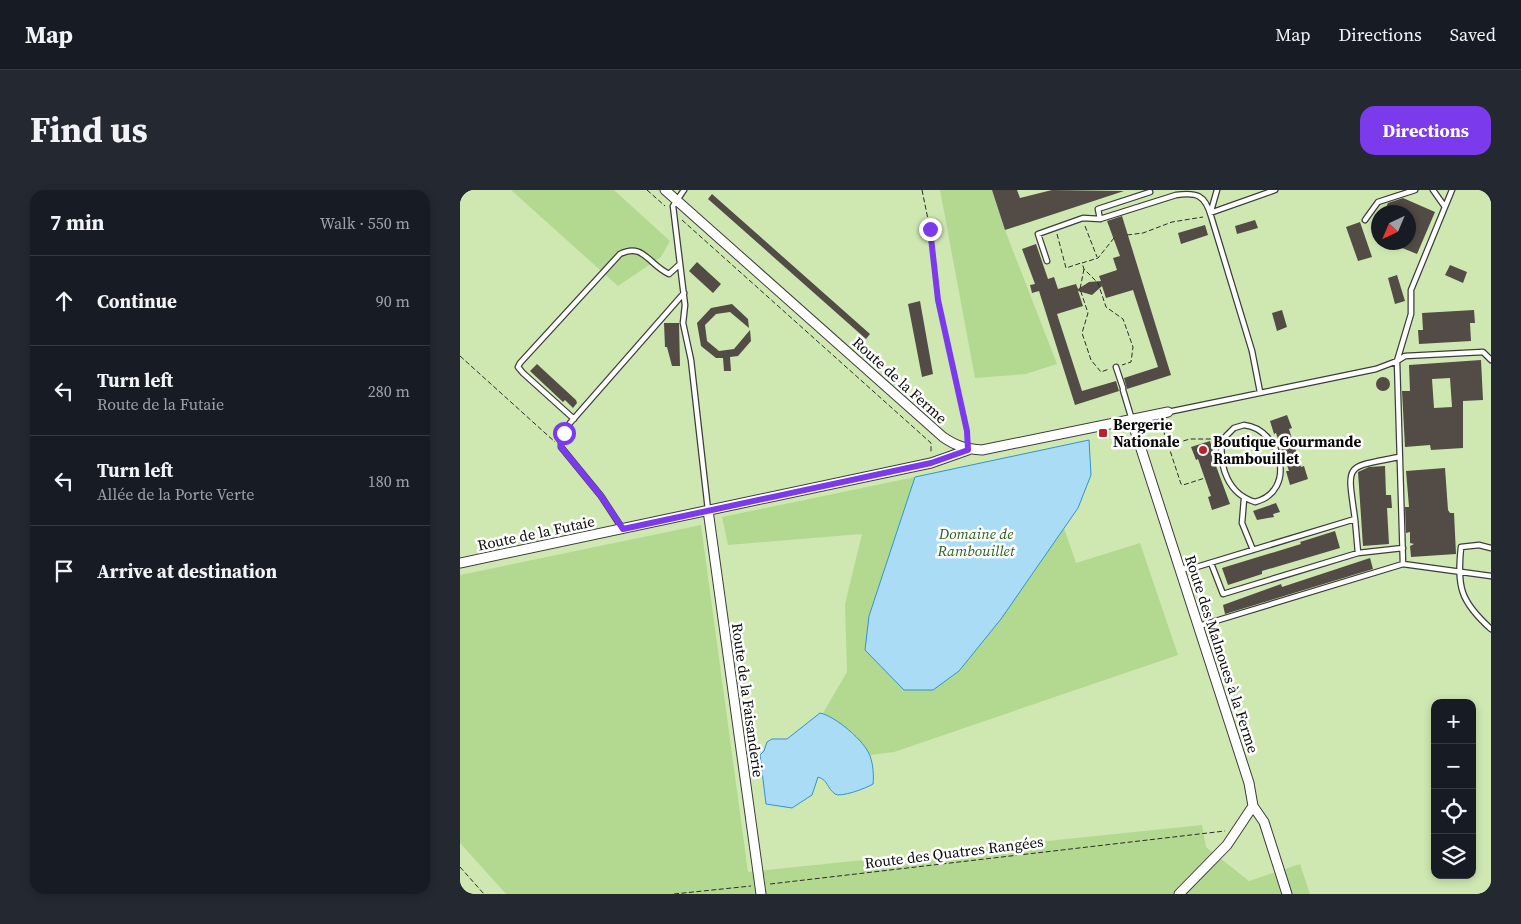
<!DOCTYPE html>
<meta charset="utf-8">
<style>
body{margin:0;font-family:"Source Serif 4",serif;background:#242831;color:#f1f3f6}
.controls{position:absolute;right:15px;bottom:15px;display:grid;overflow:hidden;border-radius:10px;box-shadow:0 2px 8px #0003}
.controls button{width:45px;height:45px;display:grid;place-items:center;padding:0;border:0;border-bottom:1px solid #363941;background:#171b24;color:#f1f3f6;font:25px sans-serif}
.compass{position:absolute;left:911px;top:15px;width:45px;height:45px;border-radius:50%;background:#171b24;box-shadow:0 2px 8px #0003;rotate:224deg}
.stop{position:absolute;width:15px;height:15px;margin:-11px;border:4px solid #7c3aed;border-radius:50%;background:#fff}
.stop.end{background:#7c3aed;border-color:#fff;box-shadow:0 1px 5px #0008}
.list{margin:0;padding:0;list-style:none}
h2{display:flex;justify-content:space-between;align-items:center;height:65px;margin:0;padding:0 20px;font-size:21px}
h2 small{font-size:16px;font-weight:400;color:#9ea1a6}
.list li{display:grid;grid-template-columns:32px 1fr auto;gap:15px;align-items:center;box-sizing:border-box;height:90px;padding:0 20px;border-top:1px solid #363941}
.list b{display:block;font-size:19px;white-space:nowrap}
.list p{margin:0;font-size:16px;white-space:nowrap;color:#9ea1a6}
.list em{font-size:16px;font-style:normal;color:#9ea1a6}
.icon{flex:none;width:28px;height:28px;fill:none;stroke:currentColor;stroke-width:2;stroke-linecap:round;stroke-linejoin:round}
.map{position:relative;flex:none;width:1031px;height:704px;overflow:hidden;border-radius:15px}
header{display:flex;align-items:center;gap:30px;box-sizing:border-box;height:70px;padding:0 25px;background:#171b24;border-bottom:1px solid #363941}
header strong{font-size:24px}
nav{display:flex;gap:28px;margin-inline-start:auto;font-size:18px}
.intro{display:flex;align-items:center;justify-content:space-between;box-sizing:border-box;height:120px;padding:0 30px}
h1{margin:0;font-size:35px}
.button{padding:12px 22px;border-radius:15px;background:#7c3aed;color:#fff;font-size:18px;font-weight:700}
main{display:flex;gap:30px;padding:0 30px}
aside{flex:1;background:#171b24;border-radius:15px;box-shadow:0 2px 8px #0003}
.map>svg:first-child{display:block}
.green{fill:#cfe8b1;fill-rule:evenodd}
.forest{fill:#b3d991}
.water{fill:#abdcf6;stroke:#3293ce}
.building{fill:#524b46;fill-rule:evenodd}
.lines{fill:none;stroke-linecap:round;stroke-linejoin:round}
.service-casing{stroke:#3d3d3d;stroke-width:7}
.minor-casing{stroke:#3d3d3d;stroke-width:11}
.path{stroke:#2c2c2c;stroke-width:1;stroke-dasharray:5 2.5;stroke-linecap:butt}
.service{stroke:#fff;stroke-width:4.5}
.minor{stroke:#fff;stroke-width:9}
.route{stroke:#7c3aed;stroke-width:6}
.poi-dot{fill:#b9222d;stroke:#fff;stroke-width:2}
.labels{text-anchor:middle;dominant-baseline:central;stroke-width:5;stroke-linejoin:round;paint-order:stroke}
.street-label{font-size:15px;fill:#0a0a0a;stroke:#fff}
.poi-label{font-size:15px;font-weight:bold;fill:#0a0a0a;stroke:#fff;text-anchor:start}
.park-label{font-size:15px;font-style:italic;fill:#2b601b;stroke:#fff}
</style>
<header>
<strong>Map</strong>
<nav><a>Map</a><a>Directions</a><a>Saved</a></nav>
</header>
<div class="intro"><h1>Find us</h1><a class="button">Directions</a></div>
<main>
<aside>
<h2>7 min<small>Walk · 550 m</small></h2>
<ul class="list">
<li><svg class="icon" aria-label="ahead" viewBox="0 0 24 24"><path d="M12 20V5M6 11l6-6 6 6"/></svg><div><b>Continue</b></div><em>90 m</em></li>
<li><svg class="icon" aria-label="left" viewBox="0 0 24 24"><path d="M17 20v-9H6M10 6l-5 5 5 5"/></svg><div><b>Turn left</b><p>Route de la Futaie</p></div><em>280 m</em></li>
<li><svg class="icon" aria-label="left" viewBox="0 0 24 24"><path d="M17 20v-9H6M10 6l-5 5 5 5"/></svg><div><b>Turn left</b><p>Allée de la Porte Verte</p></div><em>180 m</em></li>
<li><svg class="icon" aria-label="arrive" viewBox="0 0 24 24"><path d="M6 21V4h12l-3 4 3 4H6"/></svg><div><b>Arrive at destination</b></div></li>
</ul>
</aside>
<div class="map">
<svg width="1031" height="704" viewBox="0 0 1031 704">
<rect width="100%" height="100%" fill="#fffae6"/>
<path class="green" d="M0,0H1031V704H0ZM918,22H948V52H918ZM975,513H1012V685H975Z"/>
<path class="forest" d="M51,0H154L210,51L201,67L158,96Z
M480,0H532L545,40L597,174L566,184L515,188Z
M455,287L409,426L405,460L499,481L541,429L604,338L616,373L680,353L718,465L434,562L410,565L393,543L363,523L387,482L385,414L402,344L268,355L262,327Z
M241,335L288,682L742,635L746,657L789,691L840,674L850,704H46L0,653V385Z"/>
<path class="water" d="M629,250L631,285L618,318L541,429L499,481L473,500H444L405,460L409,426L455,287Z
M360,523C375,526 405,551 410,566C413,574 414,585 413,594C407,598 380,608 375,604C367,598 368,590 358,587L352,605L332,618L306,614L300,565L304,561L307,552L312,549H327Z"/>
<path class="building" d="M532,0H557L560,8L592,0L664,1L545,40Z
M252,4L410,144L406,149L248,9Z
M943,8L975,22L957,64L930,53L948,52V22H924L928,13Z
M662,26L711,185L667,199L664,188L698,177L673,100L646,108L642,96L632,105L618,101L623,116L597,124L622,201L656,191L659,201L615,215L579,101L572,103L570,95L575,94L562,59L576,54L588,89L594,87L598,99L616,94L618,99L629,92L641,91L639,86L657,80L653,68L660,66L647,31Z
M795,30L798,38L777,44L775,36Z
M900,32L912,67L898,71L886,37Z
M745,35L748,45L721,54L718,43Z
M237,72L261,94L253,103L229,81Z
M990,75L1007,82L1003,93L985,85Z
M937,85L945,111L935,114L928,88Z
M460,111L473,184L462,187L448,114Z
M272,114L288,129L289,138L270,122L256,124L245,135L247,151L259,161L274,159L290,140L291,151L278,166L270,167L271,181H264L263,168H256L241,156L237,133L251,118Z
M822,120L827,137L817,141L812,123Z
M1014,120L1015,133H1010L1011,151L959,154L958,140H963L962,123Z
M204,133H219L220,176H212L207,157H205Z
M1021,170L1023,210L1003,211V258L971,260L970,255L945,257L942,201H950L949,175ZM990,188L992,217L974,218L972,189Z
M77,174L116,210L117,213L113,218L105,210L103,212L70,181Z
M916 194a7 7 0 1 1 14 0a7 7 0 1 1-14 0Z
M827,225L832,238L829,239L841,277L844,276L848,289L830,295L826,281H829L816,243L814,244L810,231Z
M750,251L754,264L752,265L770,314L752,320L748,307L751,306L738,269L736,270L731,257Z
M925,276L926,305H931L932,318H927L929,354L903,356L898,282L909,277Z
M985,278L988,320L990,323H994L996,364L951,367L950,356L954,354L950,353V342L946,343L945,317H949L946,281Z
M816,313L820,322L813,324L814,327L797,330L793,321Z
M875,341L880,358L802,381V384L768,395L762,378L841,354L840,352Z
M910,368L913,379L765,424L763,415L821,394L822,397Z"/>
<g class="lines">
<defs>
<path id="service" d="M224,0L213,16L225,115L223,133L231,170L248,320
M985,17L992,0
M751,21L757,0
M750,23L815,0
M640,29L638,19L690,2
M905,30L918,12L955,0
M587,71L578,44L623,28L640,29L716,5C737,2 745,5 751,26L792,161L800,202
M656,177L663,198
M663,200L672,230
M708,222L916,179L937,171L951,124V100L985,17L973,0
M114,229L63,183L58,177L60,173L160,64C183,52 189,75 209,84L220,74
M784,235C821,239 838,301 795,312C768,304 759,277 762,250L774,238Z
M784,309L782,333L793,360
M895,329L898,363
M162,338L141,306L101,257V249L110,233L224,103
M1031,358L1019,355L1001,357C997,397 1000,411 1031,439
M751,373L763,404L898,363L943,358
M943,374L937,171L945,166L1023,162L1031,170
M720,378L730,379L895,329C887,272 884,278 939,267
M739,436L943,374L1031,386"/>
<path id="minor" d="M205,0L483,247C496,256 506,259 522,260L708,222
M672,231L789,593L793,616L804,632L827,704
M248,320L301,704
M0,373L471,273L508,260
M719,704L767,655L793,616"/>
</defs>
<use href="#service" class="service-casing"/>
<use href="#minor" class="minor-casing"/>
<path class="path" d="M187,0L205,16
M462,0L470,39L478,110L507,249
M222,30L471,253V262
M625,36L637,67
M597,44L606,78L621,73
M667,45L683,43L712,32L743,27
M654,48L638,68L622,73L624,79L638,93L646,117L663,129L673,157L671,172L662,175
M624,79L620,99L628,123L622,143L631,170L641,182L649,179
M0,166L95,252
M701,233L721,294L723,295L745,288
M709,255L730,249H756
M0,677L24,704
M310,694L765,641
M214,704L291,696"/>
<use href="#service" class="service"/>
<use href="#minor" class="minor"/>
</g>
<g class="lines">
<path class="route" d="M104,243L101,257L141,306L163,339L471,273L508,260L507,241L478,110L470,39"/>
</g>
<g class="poi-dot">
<rect x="638" y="238" width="10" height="10" rx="2.5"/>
<circle cx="743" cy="260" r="5"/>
</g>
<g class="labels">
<g class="street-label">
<text transform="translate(440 190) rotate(42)">Route de la Ferme</text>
<text transform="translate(76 343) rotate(-12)">Route de la Futaie</text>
<text transform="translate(762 464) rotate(72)">Route des Malnoues à la Ferme</text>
<text transform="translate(288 510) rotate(82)">Route de la Faisanderie</text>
<text transform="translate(494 662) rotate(-7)">Route des Quatres Rangées</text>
</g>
<g class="poi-label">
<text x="653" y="234">Bergerie<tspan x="653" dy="17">Nationale</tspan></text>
<text x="753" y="251">Boutique Gourmande<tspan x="753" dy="17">Rambouillet</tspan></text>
</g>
<g class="park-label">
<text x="516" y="343">Domaine de<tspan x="516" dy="17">Rambouillet</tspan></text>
</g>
</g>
</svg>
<div class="controls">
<button>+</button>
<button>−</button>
<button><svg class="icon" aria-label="locate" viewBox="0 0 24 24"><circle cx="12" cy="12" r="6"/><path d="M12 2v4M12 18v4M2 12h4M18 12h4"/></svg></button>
<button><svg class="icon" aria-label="layers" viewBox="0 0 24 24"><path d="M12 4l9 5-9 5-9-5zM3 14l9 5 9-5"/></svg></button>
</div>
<svg class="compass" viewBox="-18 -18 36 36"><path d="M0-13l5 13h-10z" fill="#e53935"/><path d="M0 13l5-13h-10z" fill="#9ea1a6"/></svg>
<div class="stop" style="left:104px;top:243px"></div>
<div class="stop end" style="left:470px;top:39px"></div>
</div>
</main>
